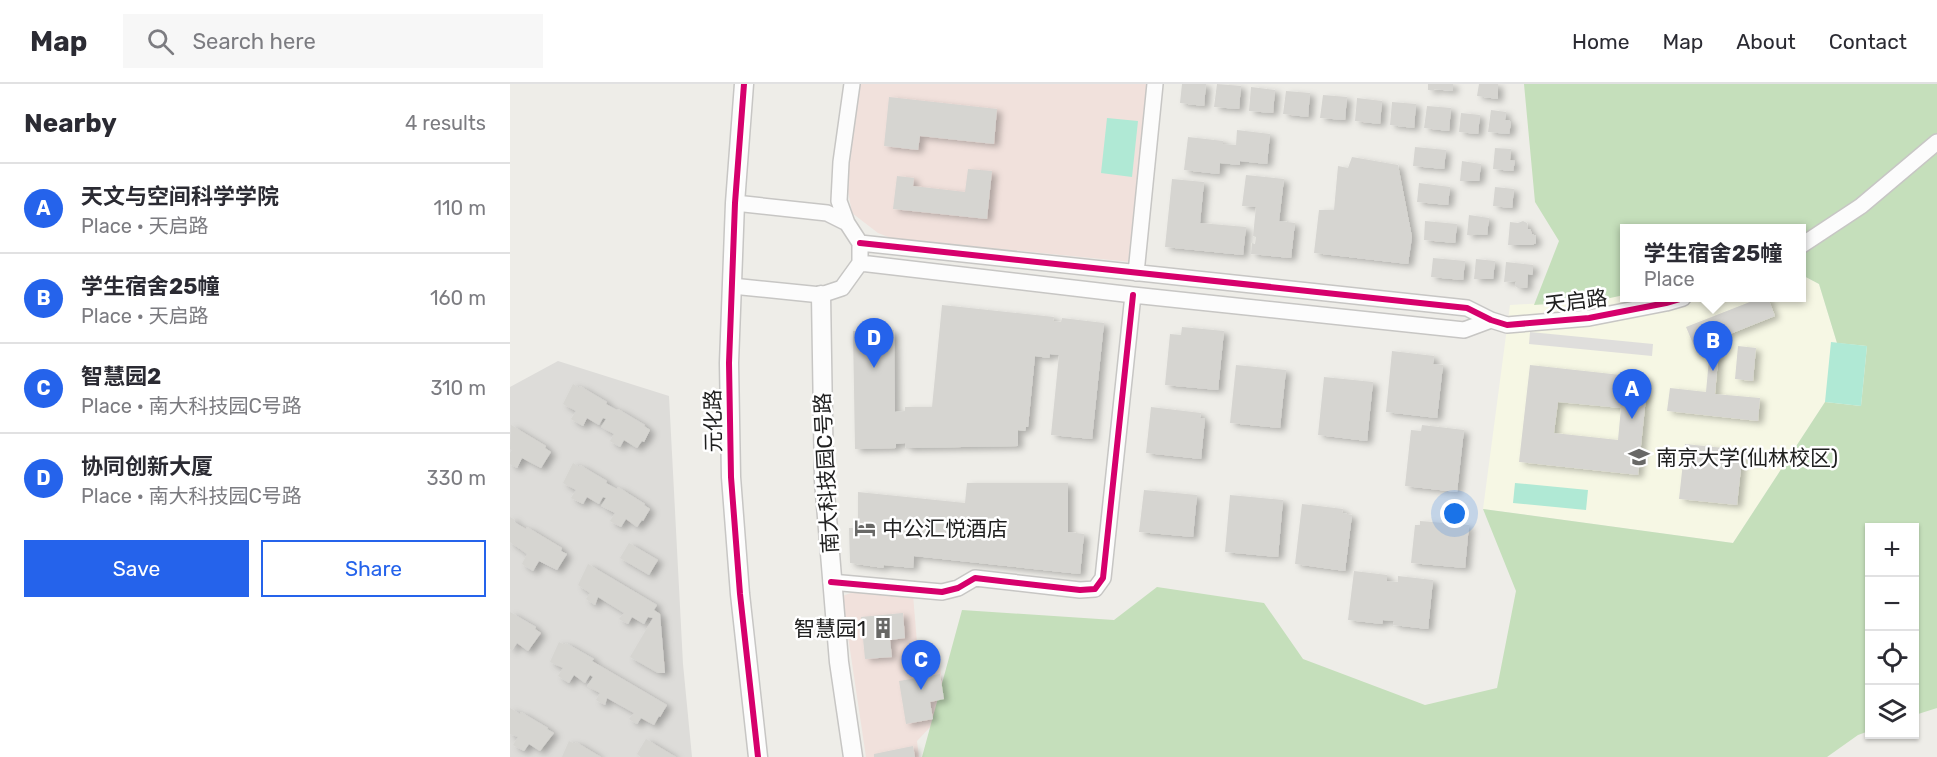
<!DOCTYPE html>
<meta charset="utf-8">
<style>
body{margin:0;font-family:Rubik,"Noto Sans SC",sans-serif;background:#f7f7f7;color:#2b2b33}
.controls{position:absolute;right:18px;bottom:18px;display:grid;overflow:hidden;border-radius:0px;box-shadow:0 2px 4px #0004}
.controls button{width:54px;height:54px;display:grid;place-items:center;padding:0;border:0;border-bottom:2px solid #e1e1e2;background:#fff;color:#2b2b33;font:30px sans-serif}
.you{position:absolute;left:945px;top:430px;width:21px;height:21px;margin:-15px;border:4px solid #fff;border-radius:50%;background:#1a73e8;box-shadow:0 0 0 9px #1a73e833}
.badge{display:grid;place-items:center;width:39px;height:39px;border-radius:50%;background:#2563eb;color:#fff;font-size:20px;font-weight:700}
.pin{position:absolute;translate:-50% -50px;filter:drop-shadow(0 2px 3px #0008)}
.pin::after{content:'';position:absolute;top:32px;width:21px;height:18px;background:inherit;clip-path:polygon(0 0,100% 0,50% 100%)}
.popup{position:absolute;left:1110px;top:140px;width:186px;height:78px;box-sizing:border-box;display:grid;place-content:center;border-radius:0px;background:#fff;filter:drop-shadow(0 2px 4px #0005);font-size:20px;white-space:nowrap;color:#7c7c81}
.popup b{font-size:22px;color:#2b2b33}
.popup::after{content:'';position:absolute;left:50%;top:100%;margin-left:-12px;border:12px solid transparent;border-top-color:#fff}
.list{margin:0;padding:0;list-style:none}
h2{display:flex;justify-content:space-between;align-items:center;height:78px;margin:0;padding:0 24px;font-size:26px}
h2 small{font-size:20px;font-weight:400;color:#7c7c81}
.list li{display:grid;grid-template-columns:39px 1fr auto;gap:18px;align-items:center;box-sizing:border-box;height:90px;padding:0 24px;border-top:2px solid #e1e1e2}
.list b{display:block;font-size:22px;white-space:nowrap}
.list p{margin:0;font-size:20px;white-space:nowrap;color:#7c7c81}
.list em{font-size:20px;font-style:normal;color:#7c7c81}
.actions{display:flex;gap:12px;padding:18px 24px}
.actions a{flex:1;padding:14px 0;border:2px solid #2563eb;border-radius:0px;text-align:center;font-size:21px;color:#2563eb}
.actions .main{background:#2563eb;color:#fff}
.icon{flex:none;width:33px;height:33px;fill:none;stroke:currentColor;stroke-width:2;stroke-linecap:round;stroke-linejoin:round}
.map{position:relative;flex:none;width:1427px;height:673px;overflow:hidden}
header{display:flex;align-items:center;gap:36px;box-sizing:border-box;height:84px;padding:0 30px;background:#fff;border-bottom:2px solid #e1e1e2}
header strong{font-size:28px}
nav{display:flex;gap:33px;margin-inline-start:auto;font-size:21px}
.search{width:420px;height:54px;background:#f7f7f7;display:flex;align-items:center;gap:15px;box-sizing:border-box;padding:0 21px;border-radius:0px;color:#7c7c81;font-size:22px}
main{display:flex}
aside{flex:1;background:#fff}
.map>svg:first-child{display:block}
.residential{fill:#dddcd9}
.commercial{fill:#f1e1dc}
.education{fill:#f6f7e4}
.forest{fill:#c5dfbb}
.pitch{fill:#b0e9d5}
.parking{fill:#dfdedc}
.building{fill:#d6d5d1;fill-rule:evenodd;filter:url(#shadow)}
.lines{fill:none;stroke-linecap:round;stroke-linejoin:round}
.minor-casing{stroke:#c7c6c4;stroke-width:18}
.tertiary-casing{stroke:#c7c6c4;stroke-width:21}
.minor{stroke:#fcfcfc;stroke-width:15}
.tertiary{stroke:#fcfcfc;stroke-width:18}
.cycleway-casing{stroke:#fff;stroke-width:10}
.cycleway{stroke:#d6006c;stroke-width:6}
.labels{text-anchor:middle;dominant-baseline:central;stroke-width:5;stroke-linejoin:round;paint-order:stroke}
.street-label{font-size:21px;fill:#202020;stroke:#fff}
.poi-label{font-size:21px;fill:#202020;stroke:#fff;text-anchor:start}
</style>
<header>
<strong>Map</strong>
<div class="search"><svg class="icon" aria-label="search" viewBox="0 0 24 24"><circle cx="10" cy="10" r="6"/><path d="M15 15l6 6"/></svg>Search here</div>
<nav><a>Home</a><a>Map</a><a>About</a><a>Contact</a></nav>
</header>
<main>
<aside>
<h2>Nearby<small>4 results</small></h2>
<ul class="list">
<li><span class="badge">A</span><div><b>天文与空间科学学院</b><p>Place · 天启路</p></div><em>110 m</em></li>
<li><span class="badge">B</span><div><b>学生宿舍25幢</b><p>Place · 天启路</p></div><em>160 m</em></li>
<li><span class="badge">C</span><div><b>智慧园2</b><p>Place · 南大科技园C号路</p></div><em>310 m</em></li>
<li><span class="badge">D</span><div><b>协同创新大厦</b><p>Place · 南大科技园C号路</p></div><em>330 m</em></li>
</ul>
<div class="actions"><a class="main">Save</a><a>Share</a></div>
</aside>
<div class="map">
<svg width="1427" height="673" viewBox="0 0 1427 673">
<defs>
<filter id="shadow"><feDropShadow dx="5" dy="3" stdDeviation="3" flood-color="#0004"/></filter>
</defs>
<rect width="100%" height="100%" fill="#eeede8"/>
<path class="residential" d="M48,277L159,312L173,580L182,673H0V303Z"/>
<path class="commercial" d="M334,0H639L621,178L381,154L368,149L342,129L338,107L339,93L324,91Z
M350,506L403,511L407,559L429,577L435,616L425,638L407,657L409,673H356L332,512Z"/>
<path class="education" d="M1292,191L1309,200L1327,259L1357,262L1351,322L1315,318L1223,459L973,425L1000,221L1086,216L1114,210V214H1292Z"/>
<path class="forest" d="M1014,0H1427V624L1405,631L1404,444H1360L1359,647L1348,651L1317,673H412L452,526L604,536L647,503L754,519L793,575L915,621L987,604L1006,507L973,425L1223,459L1315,318L1351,322L1357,262L1327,259L1309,200L1292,191V144H1114V211L1091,216L1024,221L1049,157L1025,118Z"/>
<path class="pitch" d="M597,34L628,37L622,93L591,89Z
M1321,258L1357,262L1351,322L1315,318Z
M1005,399L1078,406L1076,426L1003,419Z"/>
<path class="parking" d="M1020,248L1143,260L1142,272L1019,260Z"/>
<path class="building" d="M672,0H696L694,22L670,19Z
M707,0L731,2L729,25L704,23Z
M918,0H943V7L924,5V7L918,6Z
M969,0H988V15L967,12Z
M741,3L765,6L763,29L739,27Z
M776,7L800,9L798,33L773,30Z
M813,11L837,13L835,36L810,34Z
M379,13L487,25L484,60L410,52L408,66L374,62Z
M847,14L872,17L870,40L845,37Z
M882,18L906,20L904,44L880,41Z
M917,22L941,24L939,47L914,44Z
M981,26L996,28L995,36H999L1001,39L999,50L978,48Z
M951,29L970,31L968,50L949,48Z
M727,46L760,50L757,80L730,77V81L710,79L709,90L674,86L678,53L713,57V60L726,61Z
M905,63L936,66L934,85L903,82Z
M985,64L1001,65L1000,76L1005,77L1003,87L983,85Z
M842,73L888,81L902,153L898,180L804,169L809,126H824L828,82L838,84Z
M952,77L971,80L969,97H950Z
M458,85L482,87L477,135L383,125L387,92L404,94L403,102L455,108Z
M736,91L774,95L769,137L785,139L781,174L741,170L742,159L745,160L746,153L743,152L746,123L732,122Z
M662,95L694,98L690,139L736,143L733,171L655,163Z
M909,99L940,103L938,121L907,118Z
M985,103L1004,105L1002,124L983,122Z
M959,131L979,134L977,151L963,150V152L957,151Z
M915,137L947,140L945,159L914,156Z
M1013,137L1017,139L1018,145H1020L1022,150L1026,152V159L1022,161H998L1000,138L1008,139Z
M923,174L955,177L953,196L921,193Z
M966,175L985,177L983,195H964Z
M996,178L1023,181V188L1022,191L1018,190L1017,204H1008L1005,202L1006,197L994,198Z
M1250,214H1258L1265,232L1210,254L1205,310L1250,314L1248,337L1157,327L1160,304L1196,308L1200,264L1187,269L1176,243Z
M432,221L544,233L543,237L551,238L552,234L594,239L582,355L541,351L549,271L540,270L539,274L525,272L518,343H516L515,347L508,346V362L396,364L395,359L386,360V364L345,365L343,247L384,246L385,328L395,327V323H422Z
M672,243L714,247L708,306L655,301L660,250L671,251Z
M1228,262L1246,264L1243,297L1225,295Z
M882,267L924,272L923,280L933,281L927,334L876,328Z
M726,281L776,286L770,344L720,339Z
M1020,281L1138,294L1128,391L1009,378ZM1048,318L1111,324L1108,356L1044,349Z
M814,293L863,298L857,357L808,351Z
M63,300L69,304L70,302L97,318L96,320L107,326L108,325L135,341L134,342L140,346L134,358L132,357L127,364L114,356L110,363L100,357L104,350L91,343L96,335L93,334L89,341L77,334L73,342L61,335L66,327L53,320Z
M641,323L691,329L690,334L695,335L691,375L636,369Z
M1,341L36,362L35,364L41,368L31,384L12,374L7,384L0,380V369L2,366L0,365Z
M912,341L954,346L947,408L895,402L901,346L911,347Z
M1175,360L1233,366L1227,421L1169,415Z
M63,379L69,383L70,381L97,397L96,399L107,405L108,403L135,420L134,421L140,425L133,437L132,436L127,443L116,435L111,443L100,437L105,429L91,422L96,414L93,413L89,420L77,413L73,420L61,414L66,406L53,399Z
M457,399H558V448L574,450L570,490L404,472L403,484L374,481L373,484L340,479L339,444H348V408L455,419Z
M634,406L687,411L683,453L629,448Z
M720,411L773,416L768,473L715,468Z
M792,420L833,425L832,429L842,431L835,487L785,480Z
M0,433L5,436L4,438L16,445L17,443L52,464L51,467L57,470L47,486L29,477L23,487L12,480L17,470L0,458Z
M910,437L959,441L955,484L901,479L905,441H910Z
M119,459L148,476L139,491L110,474Z
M78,480L147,521L144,526L150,530L155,589H148L120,573L143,534L138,533L134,540L122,533L118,540L109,535L114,529L88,513L85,521L76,515L80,509L68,501Z
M844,487L877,491V497L888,498V492L923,496L918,545L883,541L884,537L873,536L872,540L838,536Z
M0,528L26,543L25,545L31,549L18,567L7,559L2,566L0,565Z
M393,529L395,554L380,556L382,573L355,575L351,533Z
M49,558L55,561L56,559L84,575L82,577L157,621L150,633L149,632L144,641L131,634L127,640L119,635L124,629L97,614L95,621L86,616L90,609L77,602L83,593L80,591L75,599L64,591L59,599L48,592L53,584L40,578Z
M430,590L434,615L420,618L423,635L396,640L389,597Z
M0,624L10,630L11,628L38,644L37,645L44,649L30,667L19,660L14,667L3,661L8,653L0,650Z
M136,655L166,673H131L127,670Z
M59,657L65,660L66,658L91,673H52Z
M403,662L405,673H364V670Z"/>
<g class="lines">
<defs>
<path id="minor" d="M337,139L329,117L331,78L342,0
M350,159L957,224L981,236L997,241L1079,234L1156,219L1173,214
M1292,161L1351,122L1427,58
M350,179L623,211L954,246L981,236
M626,189L645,0
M222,202L311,211L332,204L350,179V159L337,139L317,129L225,119
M321,498L432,508L448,504L465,494L570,506L585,505L593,494L623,211"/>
<path id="tertiary" d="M234,0L225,119L219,279L221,393L230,510L248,673
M311,211L314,397L329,578L343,673"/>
</defs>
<use href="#minor" class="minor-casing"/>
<use href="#tertiary" class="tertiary-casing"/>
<use href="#minor" class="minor"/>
<use href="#tertiary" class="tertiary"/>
<defs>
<path id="cycleway" d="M234,0L225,119L219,279L221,393L230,510L248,673
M350,159L957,224L981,236L997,241L1079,234L1156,219L1173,214
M321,498L432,508L448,504L465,494L570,506L585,505L593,494L623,211"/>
</defs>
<use href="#cycleway" class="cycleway-casing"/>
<use href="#cycleway" class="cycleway"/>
</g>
<defs>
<symbol id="university-bare" viewBox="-9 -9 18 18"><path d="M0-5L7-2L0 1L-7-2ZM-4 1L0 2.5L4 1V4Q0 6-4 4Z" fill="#686866" stroke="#fff" stroke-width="2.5" paint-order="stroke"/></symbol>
<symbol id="hotel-bare" viewBox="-9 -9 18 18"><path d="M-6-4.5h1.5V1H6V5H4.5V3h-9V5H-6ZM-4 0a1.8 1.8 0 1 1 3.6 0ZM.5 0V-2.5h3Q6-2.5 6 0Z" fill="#686866" stroke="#fff" stroke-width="2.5" paint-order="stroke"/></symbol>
<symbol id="building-bare" viewBox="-9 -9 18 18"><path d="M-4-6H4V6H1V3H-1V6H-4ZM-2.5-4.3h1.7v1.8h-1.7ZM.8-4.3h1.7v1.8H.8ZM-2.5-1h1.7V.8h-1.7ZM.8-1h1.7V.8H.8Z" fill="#686866" stroke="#fff" stroke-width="2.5" paint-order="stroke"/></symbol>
</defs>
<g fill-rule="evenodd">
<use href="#university-bare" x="1114" y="358" width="30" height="30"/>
<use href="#hotel-bare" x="340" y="429" width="30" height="30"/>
<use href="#building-bare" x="358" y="529" width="30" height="30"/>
</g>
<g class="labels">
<g class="street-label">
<text transform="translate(1066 217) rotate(-7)">天启路</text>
<text transform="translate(203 337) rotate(-91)">元化路</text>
<text transform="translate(316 389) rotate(-93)">南大科技园C号路</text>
</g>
<g class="poi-label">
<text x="1146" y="373">南京大学(仙林校区)</text>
<text x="372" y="444">中公汇悦酒店</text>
<text x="356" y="544" text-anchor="end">智慧园1</text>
</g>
</g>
</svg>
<div class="controls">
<button>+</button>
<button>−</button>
<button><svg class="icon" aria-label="locate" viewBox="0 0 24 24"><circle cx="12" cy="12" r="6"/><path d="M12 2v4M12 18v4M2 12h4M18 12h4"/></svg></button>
<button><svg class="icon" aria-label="layers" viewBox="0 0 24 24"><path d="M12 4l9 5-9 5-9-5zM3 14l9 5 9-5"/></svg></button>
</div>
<div class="you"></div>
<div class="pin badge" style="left:1122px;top:335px">A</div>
<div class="pin badge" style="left:1203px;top:287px">B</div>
<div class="popup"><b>学生宿舍25幢</b>Place</div>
<div class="pin badge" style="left:411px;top:606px">C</div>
<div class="pin badge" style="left:364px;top:284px">D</div>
</div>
</main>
